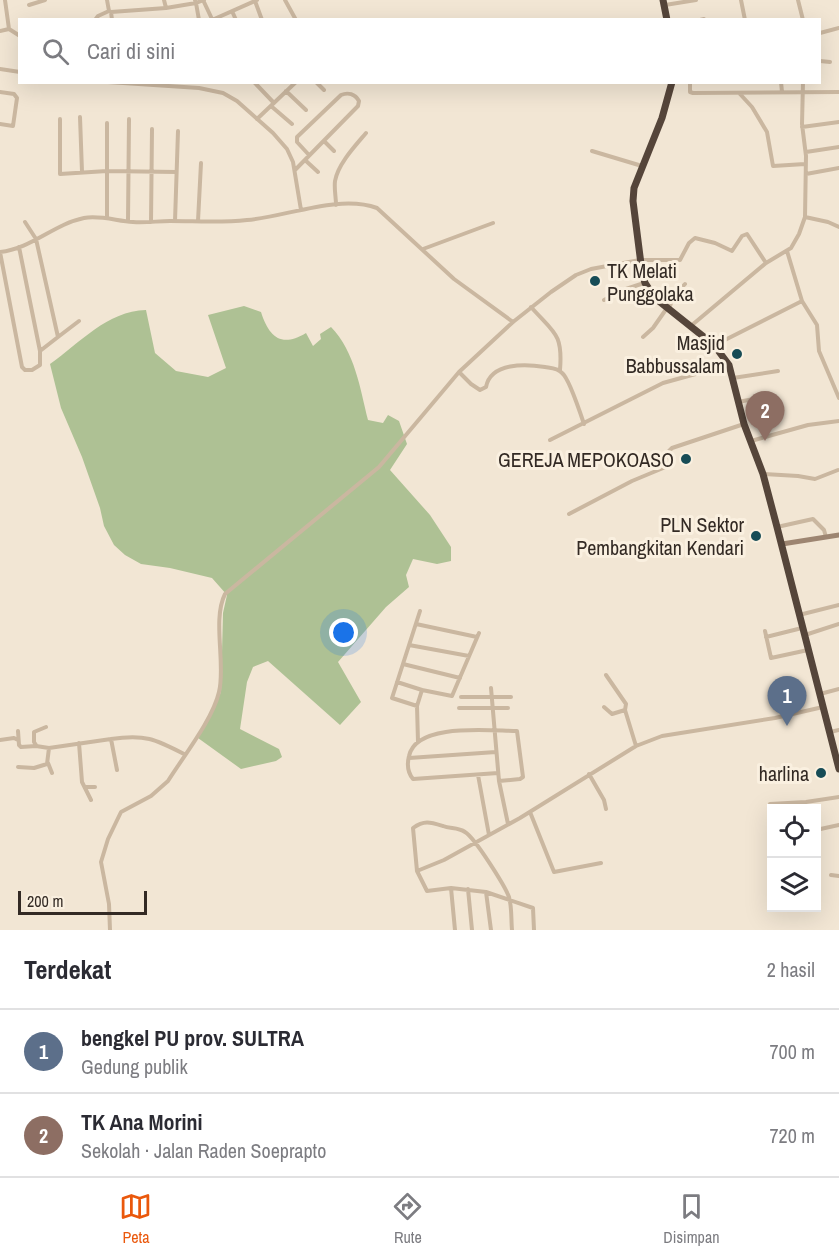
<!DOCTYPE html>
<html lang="id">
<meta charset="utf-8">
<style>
body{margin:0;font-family:"Archivo Narrow",sans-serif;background:#f2f2f3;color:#2b2b33}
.controls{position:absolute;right:18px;bottom:18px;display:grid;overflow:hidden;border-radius:0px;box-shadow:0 6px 24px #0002}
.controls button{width:54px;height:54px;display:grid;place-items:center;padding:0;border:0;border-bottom:2px solid #e1e1e2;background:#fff;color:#2b2b33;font:30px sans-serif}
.scale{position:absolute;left:18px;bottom:15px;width:129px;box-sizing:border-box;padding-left:6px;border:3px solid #332a24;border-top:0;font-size:16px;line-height:21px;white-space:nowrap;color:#332a24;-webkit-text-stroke:4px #faf0e0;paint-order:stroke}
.you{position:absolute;left:344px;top:633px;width:21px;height:21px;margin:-15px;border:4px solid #fff;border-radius:50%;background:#1a73e8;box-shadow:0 0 0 9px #1a73e833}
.badge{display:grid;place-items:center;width:39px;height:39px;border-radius:50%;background:#ea580c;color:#fff;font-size:20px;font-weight:700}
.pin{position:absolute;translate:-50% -50px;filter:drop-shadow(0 2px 3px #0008)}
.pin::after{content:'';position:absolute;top:32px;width:21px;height:18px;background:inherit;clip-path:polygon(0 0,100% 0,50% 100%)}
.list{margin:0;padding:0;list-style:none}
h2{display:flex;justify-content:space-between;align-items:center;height:78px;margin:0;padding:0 24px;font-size:26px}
h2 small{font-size:20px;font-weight:400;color:#7c7c81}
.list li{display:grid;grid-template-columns:39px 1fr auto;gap:18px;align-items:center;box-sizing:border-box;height:84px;padding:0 24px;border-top:2px solid #e1e1e2}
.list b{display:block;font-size:22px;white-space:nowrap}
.list p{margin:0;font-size:20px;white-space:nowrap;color:#7c7c81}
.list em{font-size:20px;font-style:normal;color:#7c7c81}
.icon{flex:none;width:33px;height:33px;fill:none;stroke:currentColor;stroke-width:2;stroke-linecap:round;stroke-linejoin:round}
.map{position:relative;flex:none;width:839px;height:930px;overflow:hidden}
.search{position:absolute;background:#fff;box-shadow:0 6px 24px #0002;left:18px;right:18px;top:18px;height:66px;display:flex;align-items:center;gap:15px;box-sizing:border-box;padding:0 21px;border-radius:0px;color:#7c7c81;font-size:22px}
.sheet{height:246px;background:#fff}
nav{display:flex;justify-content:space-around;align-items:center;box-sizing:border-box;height:84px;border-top:2px solid #e1e1e2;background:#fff;font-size:16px;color:#7c7c81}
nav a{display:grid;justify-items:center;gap:3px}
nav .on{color:#ea580c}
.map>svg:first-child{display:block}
.green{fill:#aec194}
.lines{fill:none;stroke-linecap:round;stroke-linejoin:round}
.street{stroke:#cab7a0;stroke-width:4}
.secondary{stroke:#9d8571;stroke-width:5}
.highway{stroke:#55453a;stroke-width:7}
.poi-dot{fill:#174c56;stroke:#faf0e0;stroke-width:2}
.labels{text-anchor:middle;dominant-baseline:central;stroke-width:6;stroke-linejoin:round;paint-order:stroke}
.poi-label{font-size:20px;fill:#332a24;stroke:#faf0e0;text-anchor:end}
</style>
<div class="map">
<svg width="839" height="930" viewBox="0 0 839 930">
<rect width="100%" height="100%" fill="#f2e6d4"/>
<path class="green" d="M244,306L261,312C269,337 281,348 306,333L313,346L321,339L320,334L331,327C355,352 360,388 368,420L383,423L388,415L399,421L407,444L390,470L430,515L451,547V561L437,564L413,559L406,575L409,587L386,607L338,662L361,702L340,725L268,661L253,667L247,682L240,729L279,749L282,757L276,761L241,769L198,738L221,692L223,613L227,595L212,578L170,568L141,564L125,555L114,545L104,526L100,508L82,457L61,408L50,364C80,343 107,311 146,310L155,353L176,371L208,377L226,368L208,315Z"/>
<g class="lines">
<path class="street" d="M5,0L9,29
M107,0L109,11L111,12L166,8L196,3L195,0
M164,0L166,8
M203,0L212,19
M285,0L296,20
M741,0L745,20
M798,0L803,20
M255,1L262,20
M29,5L45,0
M665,5L696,0
M232,11L236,20
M111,12L112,20
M95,20L98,16L109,11
M199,20L196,3L204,0
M212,20L257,0
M700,20L704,19
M0,31L9,29L20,36
M820,33L839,28
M820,61L830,62
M0,69L20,72
M108,82L199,88L223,93L237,101L273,133L287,149L293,162L301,210
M254,82L274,103
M316,82L324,90
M690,82V92L693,93L839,92
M781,82L782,92
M286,91L306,110
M0,92L14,94L17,98L13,126L0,124
M740,94L752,107L767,132L773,166L805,164
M271,106L292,124
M80,117L82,172
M60,119V174L107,171L176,172
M257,119L296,82
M107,123V218
M802,127L839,122
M324,141L334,151
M592,151L642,166
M806,152L839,147
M305,160L318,172
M295,170L358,106L359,101C355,94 348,92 341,95L297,137V142L309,155
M806,174L839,168
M336,205C336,197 334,189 335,181C338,164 355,146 366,133
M805,217L828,222L839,227
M128,221L129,119
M175,221L178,131
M198,221L201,163
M151,222L152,129
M19,247L40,351L58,337L36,239L25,222
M423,249L493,223
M787,251L802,301L817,325L819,351L839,398
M0,252C31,249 54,224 84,218C100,215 117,221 133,222C146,223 158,221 170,221C196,221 221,223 247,220C286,217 339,194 377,208L454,279L513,322
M0,252L22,367L25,370H32L40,365V351
M604,300L623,290L644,283
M531,307C554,333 563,333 560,370
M669,309L673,297L685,284
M692,325L766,263L791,248L799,234L805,217L806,156L802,124L803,82
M58,337L79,321
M643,337L653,328L667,308
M715,345L802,301
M459,372L471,384L480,390L486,387C491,362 526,364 545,367C551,368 558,368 562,373C568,377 581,415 584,424
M733,378L778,371
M738,402L769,396
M550,440L663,383L728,365
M751,441L808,425L839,421
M764,474L798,476L815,479L838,470
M569,514L632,481L668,466L671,463L668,452L672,448L744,424
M777,527L813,519L824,530L826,537
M799,615L839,605
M416,624L477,637
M765,631L771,658L808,650
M805,635L839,624
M766,637L802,628
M409,645L469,656
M403,664L460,678
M606,675L626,704L625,710L636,746
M397,682L422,690
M491,688L499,781L508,824
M820,694L839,689
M461,697H511
M417,706L422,690L452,696L479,633
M604,707L612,714L625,710
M459,708H508
M18,731L19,745L21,747L36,746L49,748L111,739
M830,732L839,730
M0,740L14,738L18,740
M418,742L417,706L392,698L420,611
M79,743L82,782L91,800
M36,745L34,742V732L46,727
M409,758L496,752
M48,763L52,773
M18,767L34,768L47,764L49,748
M117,770L111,739C145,734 155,739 184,754
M498,773L413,779C408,773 407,764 409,756C416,722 491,731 517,731L523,777L520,779L499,781
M589,774L604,800L606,809
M478,775L489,835
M85,787H95
M770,804L806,802L839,797
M530,812L554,872L601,863
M816,830L839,825
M417,871L444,860L520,818L636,746L662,736L775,718L823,707
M831,875L839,876
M451,888L455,930
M468,889L472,930
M486,892L451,888L427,891L417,871L413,828C424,820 430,822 443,826C450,829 458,827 465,832C475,838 505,886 509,897C512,907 511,920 512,930
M110,930L109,904L101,862L108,839L121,812L151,796L168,781C183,757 213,719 219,692C226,664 212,620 225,594L379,467L459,372L513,322L551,292L576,275L591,269L640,260H680L689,243L695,238L715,243L732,251L742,236L747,234L766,263
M491,930L486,892L533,908L534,930"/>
<path class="secondary" d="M782,544L839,535"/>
<path class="highway" d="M663,0L667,20
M672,82L662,118L634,188L633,201L642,272L645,283L655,298L714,345L729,365L744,424L763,474L777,527L839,769"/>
</g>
<g class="poi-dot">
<circle cx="595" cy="281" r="6"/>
<circle cx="737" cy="354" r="6"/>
<circle cx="686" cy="459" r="6"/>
<circle cx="756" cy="536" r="6"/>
<circle cx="821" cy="773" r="6"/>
</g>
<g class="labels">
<g class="poi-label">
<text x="607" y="270" text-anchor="start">TK Melati<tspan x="607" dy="23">Punggolaka</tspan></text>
<text x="725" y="342">Masjid<tspan x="725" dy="23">Babbussalam</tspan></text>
<text x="674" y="459">GEREJA MEPOKOASO</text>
<text x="744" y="524">PLN Sektor<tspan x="744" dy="23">Pembangkitan Kendari</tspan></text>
<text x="809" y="773">harlina</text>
</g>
</g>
</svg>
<div class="controls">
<button><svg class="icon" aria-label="locate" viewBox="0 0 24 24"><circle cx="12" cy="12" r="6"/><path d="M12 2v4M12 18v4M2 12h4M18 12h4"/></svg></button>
<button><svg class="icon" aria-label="layers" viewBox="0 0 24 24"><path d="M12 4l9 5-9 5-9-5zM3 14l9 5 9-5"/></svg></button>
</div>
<div class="scale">200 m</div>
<div class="you"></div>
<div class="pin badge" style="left:787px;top:726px;background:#5c6f8a">1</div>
<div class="pin badge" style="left:765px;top:441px;background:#8d6e63">2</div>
<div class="search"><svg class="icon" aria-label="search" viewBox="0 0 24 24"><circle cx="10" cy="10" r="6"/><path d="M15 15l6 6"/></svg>Cari di sini</div>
</div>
<section class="sheet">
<h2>Terdekat<small>2 hasil</small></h2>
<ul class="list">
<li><span class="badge" style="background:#5c6f8a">1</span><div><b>bengkel PU prov. SULTRA</b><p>Gedung publik</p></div><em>700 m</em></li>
<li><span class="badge" style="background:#8d6e63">2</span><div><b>TK Ana Morini</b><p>Sekolah · Jalan Raden Soeprapto</p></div><em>720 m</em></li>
</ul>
</section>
<nav>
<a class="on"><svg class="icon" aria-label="map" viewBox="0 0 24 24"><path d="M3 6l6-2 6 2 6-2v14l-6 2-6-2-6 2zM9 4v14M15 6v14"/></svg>Peta</a>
<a><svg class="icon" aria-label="directions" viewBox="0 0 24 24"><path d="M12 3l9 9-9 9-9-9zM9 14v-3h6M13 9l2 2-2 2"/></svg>Rute</a>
<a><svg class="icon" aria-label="saved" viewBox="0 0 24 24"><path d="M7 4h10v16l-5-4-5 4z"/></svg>Disimpan</a>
</nav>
